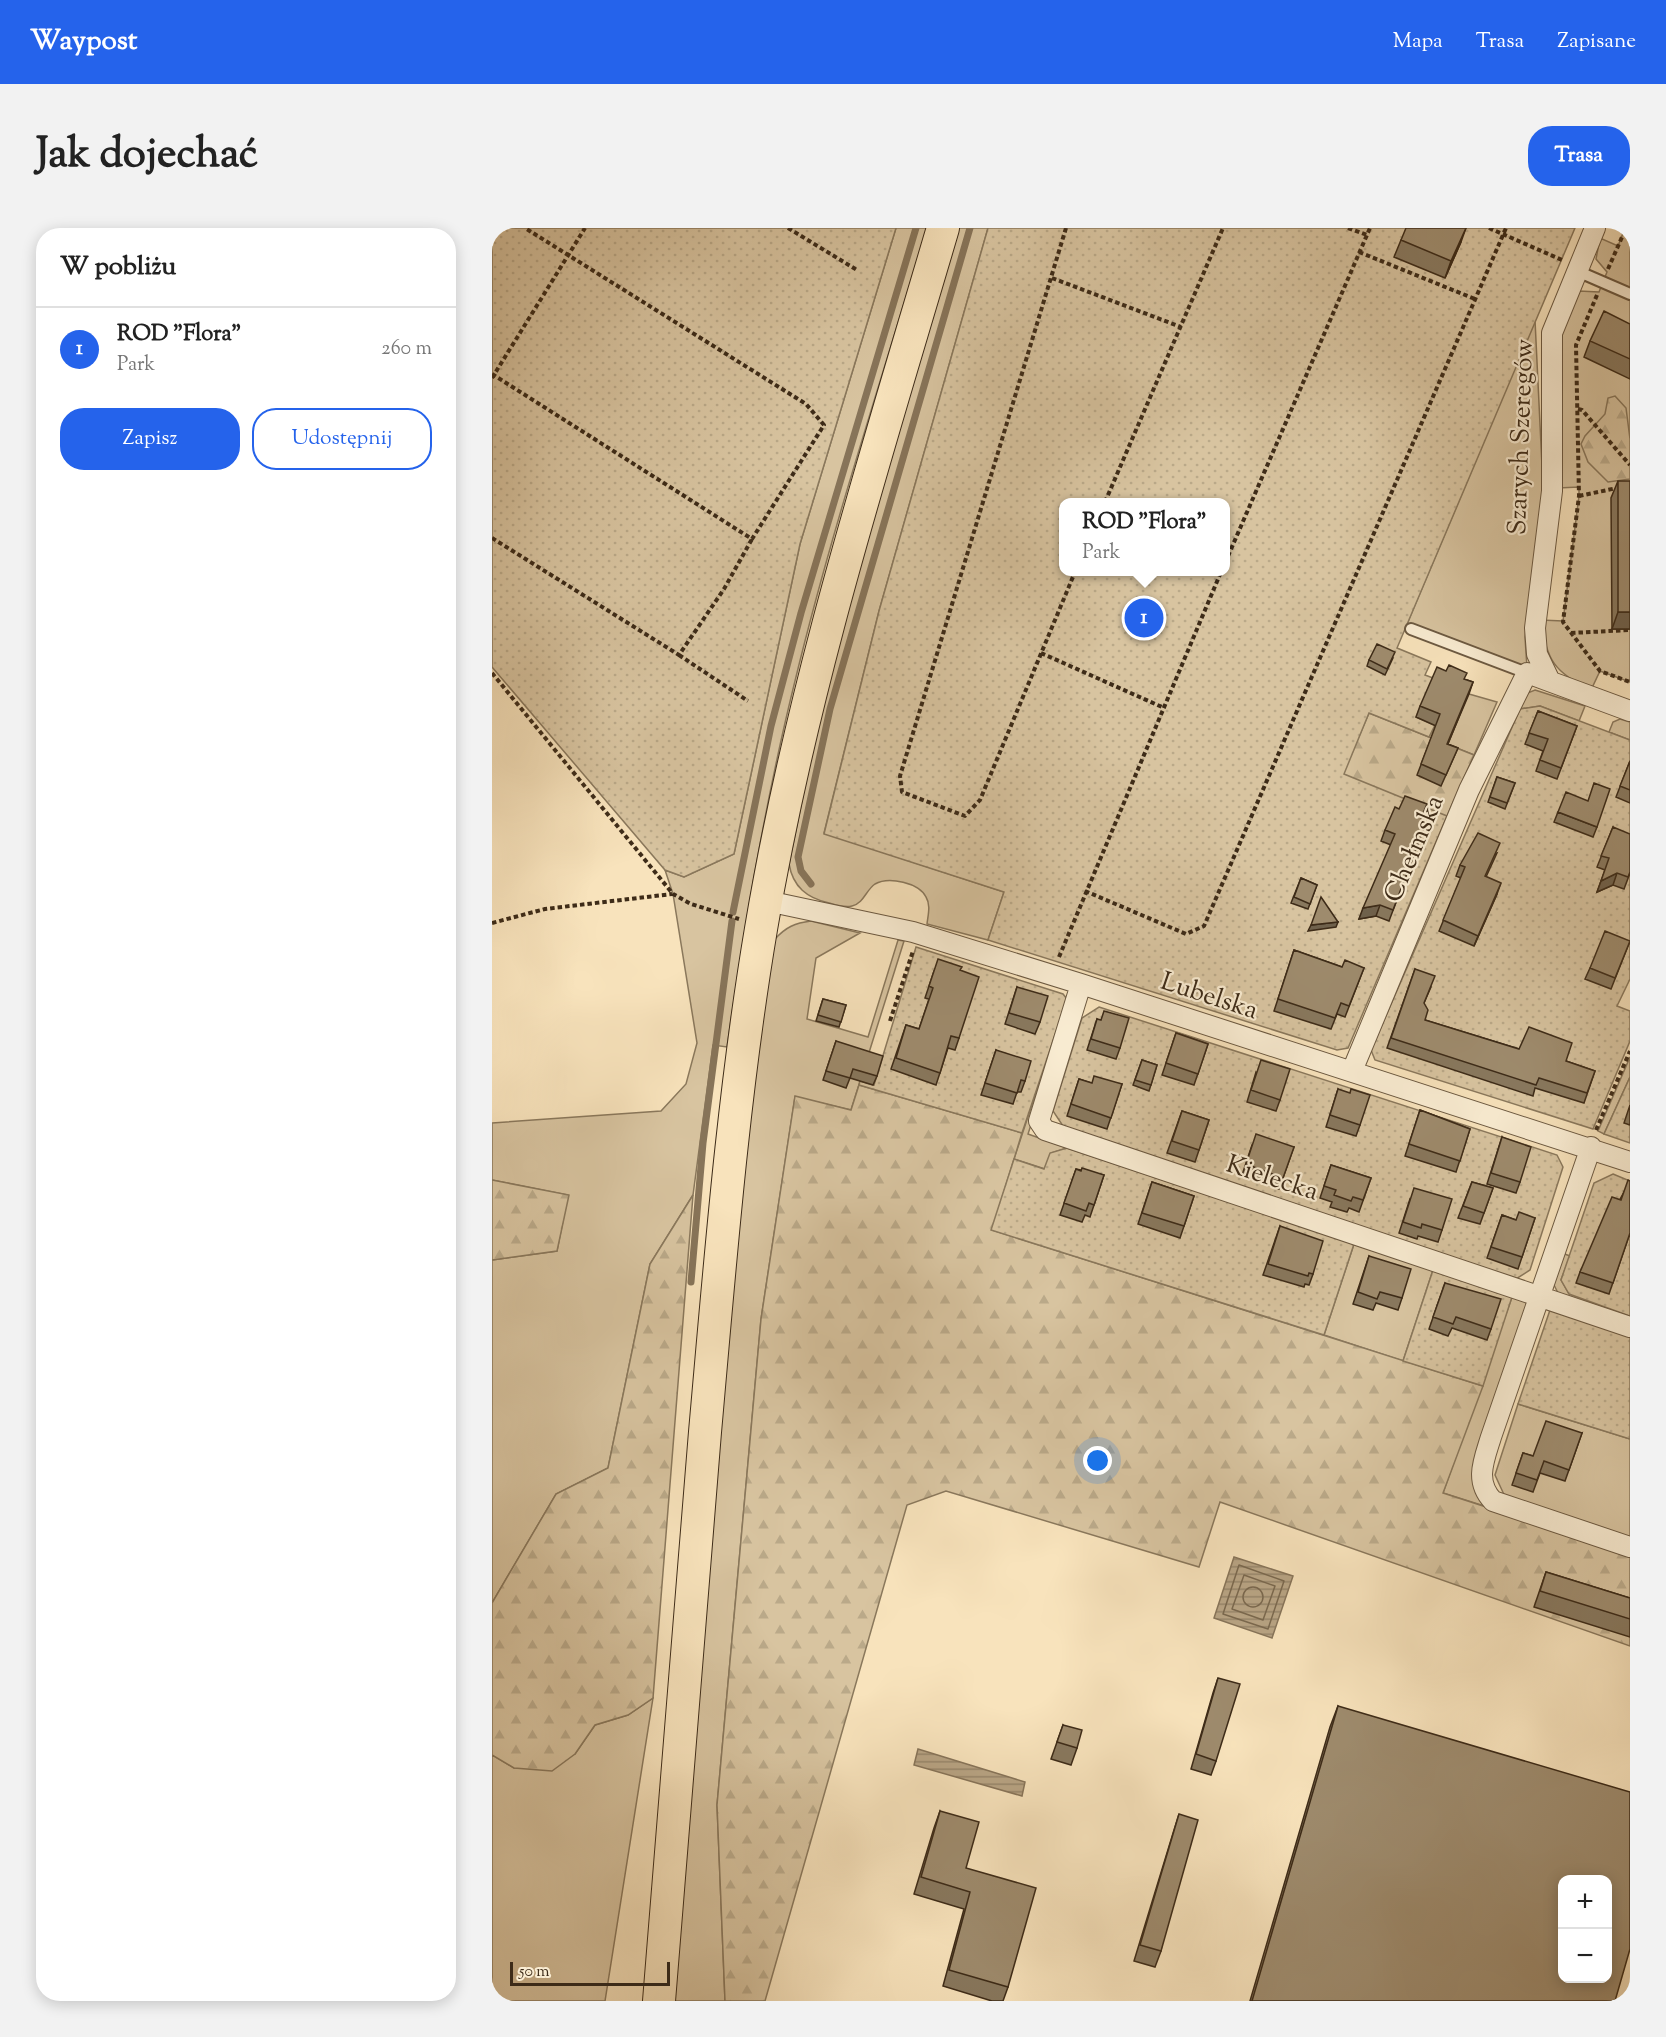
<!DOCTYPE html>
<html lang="pl">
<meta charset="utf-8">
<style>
body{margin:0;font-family:"Sorts Mill Goudy",serif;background:#f2f2f2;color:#222}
.controls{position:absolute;right:18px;bottom:18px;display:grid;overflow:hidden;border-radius:12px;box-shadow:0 3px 15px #0003}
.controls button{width:54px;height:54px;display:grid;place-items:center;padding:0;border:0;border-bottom:2px solid #e0e0e0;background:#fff;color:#222;font:30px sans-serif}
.scale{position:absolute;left:18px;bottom:15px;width:160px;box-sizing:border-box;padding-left:6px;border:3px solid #3d2b18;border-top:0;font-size:16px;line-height:21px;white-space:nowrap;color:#3d2b18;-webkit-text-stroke:4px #faedd3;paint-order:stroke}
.you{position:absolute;left:606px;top:1233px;width:21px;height:21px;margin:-15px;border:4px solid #fff;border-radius:50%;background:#1a73e8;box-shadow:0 0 0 9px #1a73e833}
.badge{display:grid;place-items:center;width:39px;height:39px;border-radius:50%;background:#2563eb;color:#fff;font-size:20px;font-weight:700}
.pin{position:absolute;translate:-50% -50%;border:3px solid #fff;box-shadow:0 2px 6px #0006}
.popup{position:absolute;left:567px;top:270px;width:171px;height:78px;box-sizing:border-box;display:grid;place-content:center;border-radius:12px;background:#fff;filter:drop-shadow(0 2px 4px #0005);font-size:20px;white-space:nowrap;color:#767676}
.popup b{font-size:22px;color:#222}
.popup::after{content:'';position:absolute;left:50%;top:100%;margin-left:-12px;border:12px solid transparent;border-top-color:#fff}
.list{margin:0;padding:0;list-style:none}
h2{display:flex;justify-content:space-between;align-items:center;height:78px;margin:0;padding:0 24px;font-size:26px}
h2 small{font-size:20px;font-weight:400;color:#767676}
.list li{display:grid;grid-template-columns:39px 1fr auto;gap:18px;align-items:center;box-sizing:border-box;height:84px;padding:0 24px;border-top:2px solid #e0e0e0}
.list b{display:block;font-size:22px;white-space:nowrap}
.list p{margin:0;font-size:20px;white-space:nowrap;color:#767676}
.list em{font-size:20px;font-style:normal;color:#767676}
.actions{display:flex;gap:12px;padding:18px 24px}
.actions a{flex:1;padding:14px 0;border:2px solid #2563eb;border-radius:24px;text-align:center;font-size:21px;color:#2563eb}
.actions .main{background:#2563eb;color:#fff}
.map{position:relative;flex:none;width:1138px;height:1773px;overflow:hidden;border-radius:24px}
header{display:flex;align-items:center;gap:36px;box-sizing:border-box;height:84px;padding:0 30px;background:#2563eb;color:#fff}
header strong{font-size:28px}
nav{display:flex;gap:33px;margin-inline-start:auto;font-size:21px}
.intro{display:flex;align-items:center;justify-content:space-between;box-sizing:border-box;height:144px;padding:0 36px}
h1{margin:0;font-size:42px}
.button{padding:15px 27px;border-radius:24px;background:#2563eb;color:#fff;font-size:21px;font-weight:700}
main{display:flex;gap:36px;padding:0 36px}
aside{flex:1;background:#fff;border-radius:24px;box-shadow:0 3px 15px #0003}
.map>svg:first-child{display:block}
.grass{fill:#d8c4a0;stroke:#8a785c;stroke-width:1.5}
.forest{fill:url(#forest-firs);stroke:#8a785c;stroke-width:1.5}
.park{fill:url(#park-dots);stroke:#8a785c;stroke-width:1.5;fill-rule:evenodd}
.water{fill:url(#water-rules);stroke:#877459;stroke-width:1.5}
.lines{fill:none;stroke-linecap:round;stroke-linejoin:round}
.shore{stroke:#7a684e;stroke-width:1.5}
.stream{stroke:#877459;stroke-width:7}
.service-casing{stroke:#6c5941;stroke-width:14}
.minor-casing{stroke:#6c5941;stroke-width:22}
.primary-casing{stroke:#3d2b18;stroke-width:34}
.path{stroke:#3d2b18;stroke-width:4;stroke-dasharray:4.5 3;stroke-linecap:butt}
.service{stroke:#faedd3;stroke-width:10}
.minor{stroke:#faedd3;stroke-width:20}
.primary{stroke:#f8e3bc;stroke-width:32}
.wall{fill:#88785e;stroke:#3d2b18;stroke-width:1.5}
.shaded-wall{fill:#6f614c;stroke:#3d2b18;stroke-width:1.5}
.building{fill:#9e8b6d;stroke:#3d2b18;stroke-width:1.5;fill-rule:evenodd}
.labels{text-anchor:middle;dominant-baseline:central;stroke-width:4.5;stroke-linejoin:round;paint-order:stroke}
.street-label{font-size:26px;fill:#3d2b18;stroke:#faedd3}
</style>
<header>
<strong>Waypost</strong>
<nav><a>Mapa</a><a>Trasa</a><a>Zapisane</a></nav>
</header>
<div class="intro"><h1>Jak dojechać</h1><a class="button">Trasa</a></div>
<main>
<aside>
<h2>W pobliżu<small></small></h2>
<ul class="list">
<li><span class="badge">1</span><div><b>ROD &quot;Flora&quot;</b><p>Park</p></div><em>260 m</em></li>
</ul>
<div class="actions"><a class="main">Zapisz</a><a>Udostępnij</a></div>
</aside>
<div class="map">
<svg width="1138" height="1773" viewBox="0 0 1138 1773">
<defs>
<pattern id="forest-firs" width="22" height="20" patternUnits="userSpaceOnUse" patternTransform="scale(1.5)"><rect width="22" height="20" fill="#d8c4a0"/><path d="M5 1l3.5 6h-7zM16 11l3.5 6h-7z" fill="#baa989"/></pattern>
<pattern id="park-dots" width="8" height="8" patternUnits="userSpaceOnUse" patternTransform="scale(1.5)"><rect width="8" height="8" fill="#d8c4a0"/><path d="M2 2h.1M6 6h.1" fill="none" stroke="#baa989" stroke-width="1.8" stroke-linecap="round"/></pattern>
<pattern id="water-rules" width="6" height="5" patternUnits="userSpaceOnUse" patternTransform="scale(1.5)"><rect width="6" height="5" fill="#b8a484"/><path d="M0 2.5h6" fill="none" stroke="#97866b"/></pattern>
</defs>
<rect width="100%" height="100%" fill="#f8e3bc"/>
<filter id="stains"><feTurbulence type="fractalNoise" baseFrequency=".00333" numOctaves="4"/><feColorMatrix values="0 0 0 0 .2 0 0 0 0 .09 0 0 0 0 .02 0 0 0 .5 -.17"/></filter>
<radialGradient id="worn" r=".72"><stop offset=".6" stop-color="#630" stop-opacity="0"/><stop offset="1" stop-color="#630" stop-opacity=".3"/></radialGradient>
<path class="grass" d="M404,0H435C390,150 340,300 303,453C273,574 253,696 235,819L221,817L201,967L158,1036L116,1240L64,1266L0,1375V1032L65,1023L76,967L0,952V895L169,883L194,856L205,815L181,666L173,642L192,649L242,626L308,316Z
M466,0H496L387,383L332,605L512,664L496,712L435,696C436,687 439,677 434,669C427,655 397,648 383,656C374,662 372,675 360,678C352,680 344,677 337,675C315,670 301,659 297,636L326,495L355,376Z
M1133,0H1138V454L1108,443L1099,462C1063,445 1054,432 1049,392L1071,393L1087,268V259L1066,260L1065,110L1087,63L1107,64L1115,44L1104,31L1108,10L1126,18Z
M1043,92L1051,259L1033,409L1035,440L915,396Z
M1043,462L1093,478L1087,493L1048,478L1028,481L1021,497L1015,495L1033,466Z
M977,466L1005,474L982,527L937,509L943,497Z
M1128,491L1138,494V512L1117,504L1121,494Z
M319,693L368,705L324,730L315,791L376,809L406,712L412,713L359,882L303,869L269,1091L225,1577L233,1773H179L254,886L283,711C294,699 303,695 319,693Z
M575,771L579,773L536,906L575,920L559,925L553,941L522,931Z
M1138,829V849L1112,906L1106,903Z
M862,1016L941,1042L911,1133L832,1107Z
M1070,1025L1078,1028L1069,1052L1077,1066L1136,1087L1134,1091L1067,1067L1061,1055Z
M1020,1069L1040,1076L985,1242L1005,1282L951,1265Z
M1026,1176L1138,1211V1311L1014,1271L1003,1247Z
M161,1470L113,1773H0V1527L22,1540L83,1526L103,1497L136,1487Z"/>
<path class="forest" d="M1123,168L1134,180L1138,211V251L1116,254L1096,234L1089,216L1093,208L1113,186L1116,170Z
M877,485L982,527L955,588L824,609Z
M367,857L530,905L500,1002L991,1158L951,1265L1138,1326V1418L728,1274L707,1339L454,1263L415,1277L273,1773H233L225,1577L269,1091L303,868L359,882Z
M0,952L77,967L65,1023L0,1032Z
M201,967L161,1470L136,1487L103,1497L83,1526L60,1543L22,1540L0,1527V1375L64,1266L116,1240L158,1036Z"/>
<path class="park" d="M0,0H404L308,316L242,626L192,649L173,642L0,439Z
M496,0H1083L905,420L939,434L933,447L941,450L924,489L943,497L937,509L877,485L852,546L955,588L856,820L845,822L496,712L512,664L332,606L387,383ZM571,274H733V344H571Z
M1048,478L1138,512V751L1125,778L1138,783V813L1101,901L883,832L879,822L1028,481Z
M424,719L571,766L575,771L530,905L367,857L368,853L382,857Z
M607,779L1065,927L1071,939L1038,1042L1024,1051L571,898L561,883L590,790Z
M1138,849V915L1112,906Z
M575,920L862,1016L832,1107L499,1002L522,931L552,941L558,925Z
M1121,946L1138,953V1088L1077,1066L1069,1052L1102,955Z
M941,1042L1020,1069L991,1158L911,1133Z
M1058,1082L1138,1108V1211L1026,1176Z"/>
<path class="water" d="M742,1329L801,1348L780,1410L722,1390Z
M426,1521L533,1554L530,1568L422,1537Z"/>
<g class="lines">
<path class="shore" d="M747,1337L792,1353L776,1401L731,1386Z
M752,1347L783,1358L771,1392L740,1381Z
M751 1369a10 10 0 1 1 20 0a10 10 0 1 1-20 0Z"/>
<path class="stream" d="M319,656L309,643L306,629L338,481L478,0
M241,684L279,498L309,385L424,0
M199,1054L211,915L240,693"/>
<defs>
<path id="service" d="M1085,43L1138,66
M919,401L1035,445"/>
<path id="minor" d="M1057,451L1045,426L1043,400L1060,263V105L1103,0
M275,673L421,704L589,756L1138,934
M589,756L547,893L553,902L1138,1099
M860,843L977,562L1035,445L1138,483
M1099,919L999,1209C992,1232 982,1253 1001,1273L1138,1319"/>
<path id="primary" d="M167,1773C182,1583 198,1394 213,1204C228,1036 241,867 269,701C309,462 383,231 451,0"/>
</defs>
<use href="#service" class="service-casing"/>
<use href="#minor" class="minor-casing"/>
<use href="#primary" class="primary-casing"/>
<path class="path" d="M296,0L365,42
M574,0L408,548L410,564L473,588L488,572L583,344
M856,0L875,7
M997,0L1070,32
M867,24L983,71
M1116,41L1134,0
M560,50L689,99
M1105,67L1084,117L1087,268L1071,394L1108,443L1138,454
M0,146L260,311L332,197L314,176L33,0
M0,150L93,0
M1086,181L1090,182L1138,237
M1087,268L1125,260
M613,274L731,0
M0,310L187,427L232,361L260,311
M733,335L878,0
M1079,405L1138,402
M549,425L670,479
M187,427L256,473
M0,445L181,666L199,676L247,691
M593,663L694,706L712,698L1014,0
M0,695L53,681L180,666
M567,729L729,344
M398,793L421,723
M1104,902L1138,823"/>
<use href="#service" class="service"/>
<use href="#minor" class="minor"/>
<use href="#primary" class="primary"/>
</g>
<path class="wall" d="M909,12L969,14L953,50L902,29Z
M1138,96V151L1092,129L1098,113Z
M1126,253L1138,401H1120L1119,270Z
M901,430L893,447L875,438L877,432Z
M972,451L981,454L956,516L966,520L949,558L925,547L944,498L924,489L928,478Z
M1046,483L1085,498L1065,551L1044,543L1051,523L1033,516Z
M1138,533V575L1124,569Z
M1005,549L1023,555L1013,581L996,574Z
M1066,584L1105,599L1101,609L1062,594Z
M930,590L935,592L897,693L884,688L867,691L899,617L889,613L893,602Z
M1121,599L1138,645L1132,661L1121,657L1105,664L1113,642L1105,639Z
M1005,625L994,649L1005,666L982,718L947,703L969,650L964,648L968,637Z
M809,650L825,657L816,681L799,675Z
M1138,713L1119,761L1093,751L1098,740Z
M802,722L850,739L872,740L853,789L845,786L839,801L782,783Z
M923,741L939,759L932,775L933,792L1027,821L1074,833L1103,843L1092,875L1043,860L1041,868L895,820Z
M468,742L467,810L463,822L456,820L444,857L399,841L414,797L427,801L437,771L433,770L442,743Z
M525,759L548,794L543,806L513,796Z
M331,771L354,777L347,799L324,793Z
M605,791L628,820L624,831L595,822Z
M684,805L716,816L702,857L670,847Z
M344,813L385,848L381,857L358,850L354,860L331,852Z
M504,822L533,853L529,864H525L521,876L489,867Z
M650,832L665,837L657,863L641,857Z
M764,844L788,872L784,883L755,874Z
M587,851L599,855L630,856L615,901L575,888Z
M846,861L868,897L864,908L834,899Z
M1138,877V897L1132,895Z
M928,882L978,901L964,944L913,928Z
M690,883L717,892L703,934L675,925Z
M1010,909L1028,954L1024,965L995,956Z
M760,917L802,919L787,961L750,947Z
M839,937L879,950L867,984L857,980L855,984L838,979L840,974L828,970Z
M584,941L612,947L598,989L593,987L590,994L568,987Z
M1138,953V1008H1137L1117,1066L1084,1055L1088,1044Z
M660,954L702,968L688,1010L646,996Z
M980,954L1001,960L988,996L966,990Z
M918,971L950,1002L946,1014L926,1008L925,1011L907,1005Z
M1010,987L1024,992L1043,990L1026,1041L995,1030Z
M788,998L821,1046L817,1057L813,1056L812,1059L771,1047Z
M877,1028L910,1070L906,1082L884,1075L881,1082L861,1076Z
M953,1055L999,1101L995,1112L960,1100L956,1108L937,1101Z
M1090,1205L1073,1253L1048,1245L1041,1264L1020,1257L1031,1225L1041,1228Z
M1054,1344L1138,1370V1409L1042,1379Z
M726,1450L724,1533L719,1547L699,1541L721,1465Z
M846,1478L1123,1773H758L838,1499Z
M571,1497L585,1520L579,1537L559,1531Z
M448,1583L474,1640L516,1759L511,1773H500L451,1758L472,1681L422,1666L442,1600Z
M687,1586L669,1723L663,1739L642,1733L682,1602Z"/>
<path class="shaded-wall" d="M974,0L969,14L953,50L959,33Z
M1126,384H1138V401H1120Z
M981,454L977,466L951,527L955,516Z
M1125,645L1121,657L1105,664L1109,653Z
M1009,655L1005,666L982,718L986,708Z
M888,677L884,688L867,691L871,680Z
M846,694L844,699L816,703L819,697Z"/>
<path class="building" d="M914,0H974L959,33L909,12Z
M1112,83L1138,96V131L1098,113Z
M1126,253H1138V384H1126Z
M885,416L903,424L895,441L877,432Z
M957,437L975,445L972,451L981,454L955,516L966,520L954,547L929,536L948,486L928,478L945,439L954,443Z
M1046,483L1085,498L1069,540L1048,532L1056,511L1037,505Z
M1138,533V562L1128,558Z
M1005,549L1023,555L1015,575L998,569Z
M1102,555L1118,561L1105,599L1066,584L1074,564L1096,573Z
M913,568L935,576L929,590L935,592L901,682L888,677L871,680L903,606L893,602L903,579L907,581Z
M1121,599L1138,606V644L1136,649L1125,645L1109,653L1117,630L1109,628Z
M986,605L1008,615L993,648L1009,655L986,708L951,692L973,639L968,637Z
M809,650L825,657L818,676L802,669Z
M829,669L846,694L819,697Z
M1113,703L1138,713L1123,750L1098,740Z
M802,722L850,739L853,732L872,740L857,778L849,775L843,790L786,771Z
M446,731L470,739L468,742L487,749L467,810L459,808L448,845L404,830L414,797L427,801L441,760L437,758Z
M923,741L943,748L932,775L936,782L933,792L1027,821L1037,799L1080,815L1074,833L1103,843L1095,865L1047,850L1044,857L899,810Z
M525,759L556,768L548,794L517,785Z
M331,771L354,777L349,794L326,787Z
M612,783L637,790L628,820L599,811L605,791L609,792Z
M684,805L716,816L706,846L674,835Z
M344,813L391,828L385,848L361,841L358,850L334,843Z
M504,822L539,833L533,853L529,852L525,865L493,855Z
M650,832L665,837L659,857L643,852Z
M769,832L798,841L788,872L759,862Z
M602,848L630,856L619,890L579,876L587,851L600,855Z
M846,861L858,865L859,861L878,867L868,897L838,887Z
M928,882L978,901L968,933L917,916Z
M690,883L717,892L707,922L680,913Z
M764,906L802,919L791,950L754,936Z
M1010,909L1039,919L1028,954L999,945Z
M839,937L879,950L871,972L861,969L859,973L842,967L844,962L832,958Z
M590,940L612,947L602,977L597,975L594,983L572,975L584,941L589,943Z
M1136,952L1138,953V1005L1121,1055L1088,1044L1120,969L1129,972Z
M660,954L702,968L692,998L650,985Z
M980,954L1001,960L992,985L971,978Z
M922,960L960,971L950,1002L930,996L929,1000L911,994Z
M1027,984L1043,990L1030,1029L999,1019L1010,987L1024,992Z
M788,998L831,1013L821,1046L817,1045L816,1048L776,1036Z
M877,1028L919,1041L910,1070L888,1064L885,1071L866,1064Z
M953,1055L1009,1071L999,1101L964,1089L961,1096L941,1089Z
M1054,1193L1090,1205L1077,1242L1052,1233L1045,1252L1024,1245L1031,1225L1041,1228Z
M1054,1344L1138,1370V1391L1048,1363Z
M726,1450L748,1456L724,1533L704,1526Z
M846,1478L1138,1564V1721L1123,1773H760ZM1071,1652H1116V1750H1071Z
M571,1497L590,1502L585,1520L565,1514Z
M448,1583L487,1594L474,1640L544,1660L516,1759L457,1742L478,1664L429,1649Z
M687,1586L706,1592L669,1723L648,1717Z"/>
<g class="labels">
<g class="street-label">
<text transform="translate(1030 209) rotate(-88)">Szarych Szeregów</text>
<text transform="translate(923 621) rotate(-67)">Chełmska</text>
<text transform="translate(717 769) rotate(18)">Lubelska</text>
<text transform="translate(780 951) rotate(18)">Kielecka</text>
</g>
</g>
<rect width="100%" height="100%" filter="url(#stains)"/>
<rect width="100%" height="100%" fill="url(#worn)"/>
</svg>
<div class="controls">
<button>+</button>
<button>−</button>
</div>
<div class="scale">50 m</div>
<div class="you"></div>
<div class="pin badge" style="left:652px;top:390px">1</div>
<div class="popup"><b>ROD &quot;Flora&quot;</b>Park</div>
</div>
</main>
